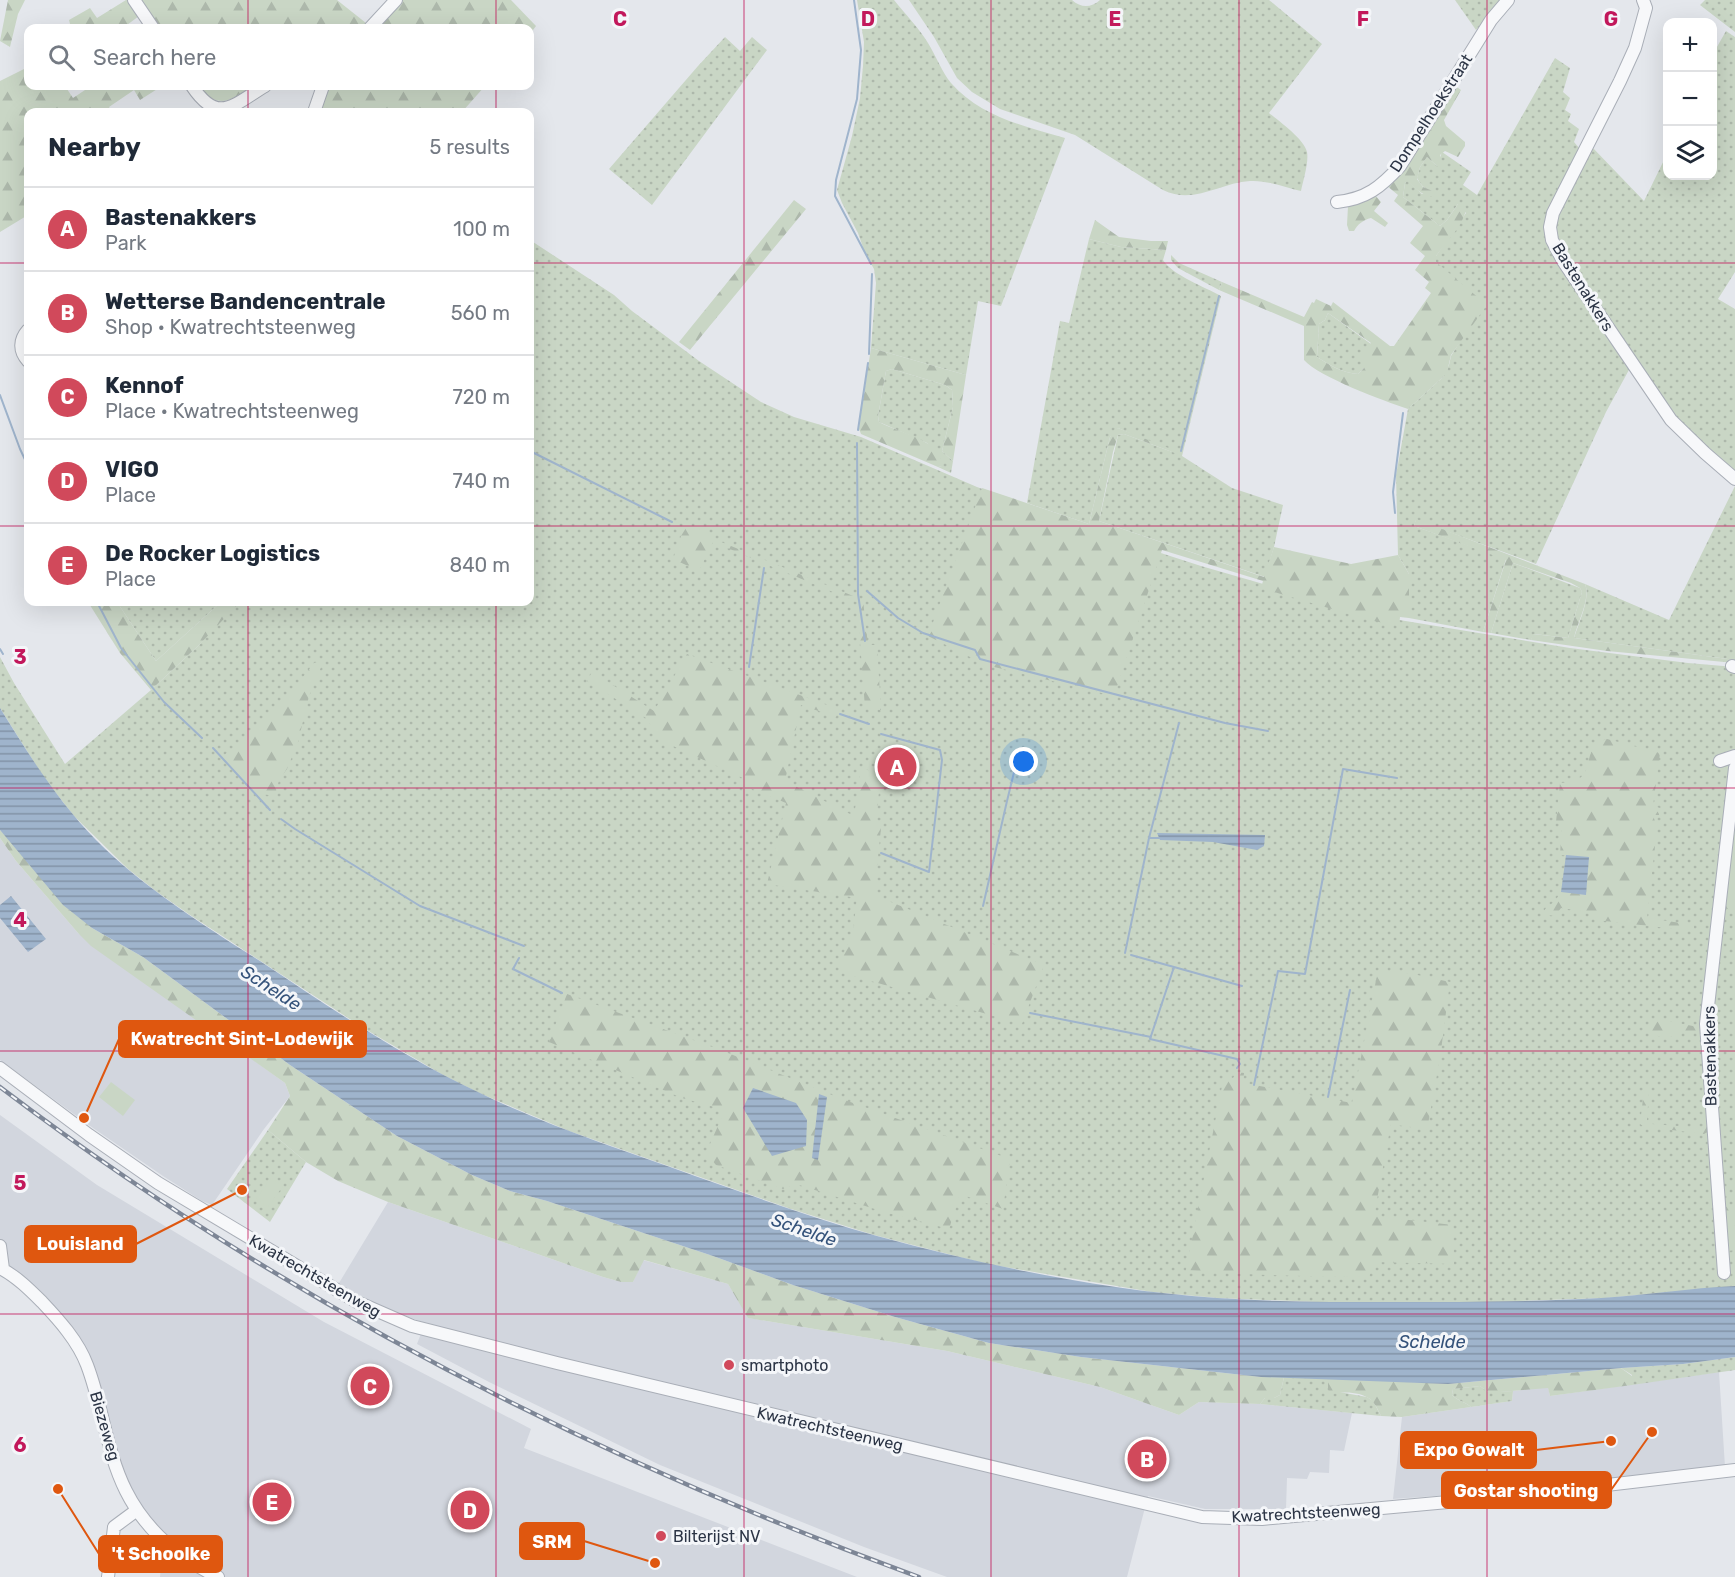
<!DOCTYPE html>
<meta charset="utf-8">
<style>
body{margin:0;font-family:Rubik,sans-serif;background:#f6f6f7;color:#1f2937}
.controls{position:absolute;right:18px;top:18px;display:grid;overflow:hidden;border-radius:12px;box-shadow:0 6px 24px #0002}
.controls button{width:54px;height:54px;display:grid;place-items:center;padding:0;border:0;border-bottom:2px solid #e0e1e3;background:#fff;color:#1f2937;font:30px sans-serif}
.you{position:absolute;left:1024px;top:762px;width:21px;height:21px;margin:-15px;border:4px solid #fff;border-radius:50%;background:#1a73e8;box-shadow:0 0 0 9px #1a73e833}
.badge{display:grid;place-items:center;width:39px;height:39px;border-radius:50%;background:#d1495b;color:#fff;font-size:20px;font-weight:700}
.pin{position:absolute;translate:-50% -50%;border:3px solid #fff;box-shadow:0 2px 6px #0006}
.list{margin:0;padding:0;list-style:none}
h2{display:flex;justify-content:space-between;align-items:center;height:78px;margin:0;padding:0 24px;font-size:26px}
h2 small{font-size:20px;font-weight:400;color:#747a83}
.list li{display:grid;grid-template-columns:39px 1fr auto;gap:18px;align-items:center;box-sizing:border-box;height:84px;padding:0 24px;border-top:2px solid #e0e1e3}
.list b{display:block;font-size:22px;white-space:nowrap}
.list p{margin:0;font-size:20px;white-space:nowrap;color:#747a83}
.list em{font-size:20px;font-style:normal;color:#747a83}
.icon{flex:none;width:33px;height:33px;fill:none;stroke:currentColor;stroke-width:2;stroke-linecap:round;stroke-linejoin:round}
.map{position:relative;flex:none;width:1735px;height:1577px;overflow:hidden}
.search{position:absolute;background:#fff;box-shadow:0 6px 24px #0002;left:24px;top:24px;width:510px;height:66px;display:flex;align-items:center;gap:15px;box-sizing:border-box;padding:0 21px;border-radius:12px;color:#747a83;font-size:22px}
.panel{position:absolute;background:#fff;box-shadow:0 6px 24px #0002;left:24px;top:108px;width:510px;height:498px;border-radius:12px}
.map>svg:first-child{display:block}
.built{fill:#d2d6de}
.grass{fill:url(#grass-dots)}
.forest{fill:url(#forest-firs);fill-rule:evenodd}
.pitch{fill:#c9d6c5}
.water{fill:url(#water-rules)}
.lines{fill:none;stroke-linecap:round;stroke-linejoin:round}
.stream{stroke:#9fb4cc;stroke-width:2}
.minor-casing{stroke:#a9aeb7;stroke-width:14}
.minor{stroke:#f7f8fa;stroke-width:12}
.rail-casing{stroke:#7d8696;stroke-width:4.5}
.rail{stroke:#f4f6f9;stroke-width:2;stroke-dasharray:7;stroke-linecap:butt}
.grid{fill:none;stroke:#c2185b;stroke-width:1.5;stroke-opacity:0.55}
.poi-dot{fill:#d1495b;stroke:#f4f6f9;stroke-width:2}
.labels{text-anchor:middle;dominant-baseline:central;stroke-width:6;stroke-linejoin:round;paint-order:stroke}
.street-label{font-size:16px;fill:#2b3445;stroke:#f4f6f9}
.poi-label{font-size:16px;fill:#2b3445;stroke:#f4f6f9;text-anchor:start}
.water-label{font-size:18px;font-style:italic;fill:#34527a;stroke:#f4f6f9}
.grid-label{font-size:20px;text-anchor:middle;font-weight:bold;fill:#c2185b;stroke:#f4f6f9;stroke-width:6;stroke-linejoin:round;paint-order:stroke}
.leader{fill:none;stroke:#df570f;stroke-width:2}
.callout-dot{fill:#df570f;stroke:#f4f6f9;stroke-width:2}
.callout{fill:#df570f;stroke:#df570f;stroke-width:2}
.callout-label{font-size:18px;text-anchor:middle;font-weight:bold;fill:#fff}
</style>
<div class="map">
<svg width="1735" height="1577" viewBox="0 0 1735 1577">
<defs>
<pattern id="grass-dots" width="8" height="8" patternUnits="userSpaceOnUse" patternTransform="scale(1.5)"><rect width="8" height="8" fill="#c9d6c5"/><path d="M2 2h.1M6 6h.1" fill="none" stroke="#adb8ab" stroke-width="1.8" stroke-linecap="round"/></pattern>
<pattern id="forest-firs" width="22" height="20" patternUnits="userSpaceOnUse" patternTransform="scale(1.5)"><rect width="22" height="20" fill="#c9d6c5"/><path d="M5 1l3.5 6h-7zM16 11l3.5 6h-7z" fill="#adb8ab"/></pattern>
<pattern id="water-rules" width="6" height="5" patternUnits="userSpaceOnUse" patternTransform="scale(1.5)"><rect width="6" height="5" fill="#9fb4cc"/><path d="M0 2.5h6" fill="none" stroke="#8293a7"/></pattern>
</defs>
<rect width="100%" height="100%" fill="#e4e7ec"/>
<path class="built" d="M0,838L16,861L78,933L285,1083L290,1096L264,1129L212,1205L202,1201L163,1176L93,1128L0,1060Z
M0,1115L97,1185L324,1322L531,1429L524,1448L857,1577H160L161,1567L173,1550L137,1510L87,1364L0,1258Z
M388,1202L603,1277L621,1282H633L643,1260L728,1284L749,1318L947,1351L1100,1387L1179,1415L1199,1402L1260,1404L1352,1413L1344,1451L1330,1450L1329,1473L1310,1472L1307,1479L1287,1478L1286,1509H1205L1148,1496L1127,1577H947L864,1547L660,1465L489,1382L417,1344L425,1323L379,1306L339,1283Z
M1719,1372L1725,1467L1505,1491L1393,1499L1402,1417L1512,1401L1513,1391L1548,1387L1550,1396Z"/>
<path class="grass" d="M857,0H894C905,14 919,28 928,43C936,56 942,72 951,83C981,117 1024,126 1065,138L1001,306L978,301L966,375L871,348L876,283L874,269L865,253L858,233L842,203L837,190L852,136L860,98L863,66L864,42Z
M909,0H1072C1081,8 1091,8 1100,0H1269L1322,44L1269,113C1280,122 1304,139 1307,152C1309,162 1303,181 1301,191C1285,187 1266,180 1250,181C1219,183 1194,205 1163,190L1075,135L1000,109L972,92L957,78L934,37Z
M1455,0H1501L1476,30Z
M1705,0H1735V32L1700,5Z
M1726,31L1735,37V272L1718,299L1735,309V475L1680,425L1564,256L1553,226L1592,147L1644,201L1667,154L1668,176H1712L1713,54Z
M725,37L740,51L752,37L767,50L652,205L609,169L698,66Z
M1555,58L1570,68L1563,92L1570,98L1565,110L1571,114L1568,121L1579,129L1574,142L1580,149L1546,228L1630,368L1606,412L1536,564L1416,520L1414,526L1506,559L1483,632L1409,618V574L1398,555L1396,475L1408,409L1443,377L1449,365L1451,356L1459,343L1445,271L1436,262V256L1466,213L1458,204L1447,220L1440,226L1403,197L1405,183L1407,180L1422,194L1432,191C1424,189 1421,185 1417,178L1420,167L1427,157L1437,166L1442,152L1471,172L1463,185L1477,195Z
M1089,239L1121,247L1166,250L1163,260C1172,275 1205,287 1221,296L1182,456L1232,488L1283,505L1274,547L1265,577L1099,521L1118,435L1124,434L1175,453L1118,428L1110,437L1089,524L1027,503L1060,321L1069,323Z
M530,240L614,295L632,311L699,361L761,402L794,417L861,437L977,487L1130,543L1201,566L1375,616L1570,648L1688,663L1735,667V1286L1606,1298L1491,1302H1318L1217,1298L1152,1292L987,1264L874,1235L788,1208L569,1131L479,1093L443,1075L365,1029L190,915L157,892L128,869L74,816L44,778L0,708V657L14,683L65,764L151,690L199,645L236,602H530Z
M1171,255L1179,263L1222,282L1219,290L1178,268L1171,260Z
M1328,313L1371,344L1364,363V368L1358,374C1342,373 1330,365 1317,357L1319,324L1325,320Z
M892,369L945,385L952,390L953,407L942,451L953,461L951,473L938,467L942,466L927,443L879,422L878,416L886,371Z
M1735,486V660L1574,638C1578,624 1591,598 1585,584L1669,620Z
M1513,563L1580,588L1582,592L1568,638L1534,634L1531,640L1491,633Z
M117,602H221L156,661Z
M268,1130L306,1162L270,1222L227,1189Z
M1735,1357V1370L1632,1385V1375L1621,1368L1683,1364Z
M1284,1377L1328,1378V1390L1367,1397L1373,1401L1381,1416L1260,1404L1265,1398H1274L1280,1395Z
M1480,1386L1488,1392L1513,1391L1512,1401L1471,1407C1465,1402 1458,1401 1452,1395L1453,1389Z"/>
<path class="forest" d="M8,0H25L18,14L10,47L0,41Z
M126,0H129L139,16L123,28H71L69,20L90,8L97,18Z
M139,0H337L366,23L361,28H245L244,27L240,28H157Z
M401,0H511L536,26L530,34V28H376Z
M28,67V86H65L73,98L91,86H162L140,100L134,90L109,107L112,112H28V215L0,232V81Z
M1454,85L1461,90L1444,120L1446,126L1465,142V146L1458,157L1445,151L1440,155L1441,163L1439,166H1437L1427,157L1420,167L1417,179L1423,187L1435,192V196C1423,198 1416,188 1407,181L1405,183L1403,197L1440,226L1447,220L1458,204L1461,203L1466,208C1465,223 1445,244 1436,256V262L1487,305L1451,355L1447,372L1443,377L1408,409C1384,401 1319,377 1304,360V326L1219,290L1222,282L1304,317L1312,302L1314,303L1316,299L1331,306L1333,302L1390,346H1394L1431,293L1425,288L1429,282L1415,270L1425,256L1410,243L1423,226L1394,201L1398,195L1386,185ZM1328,313L1371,343L1365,349L1360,358L1364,363V368L1358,374C1342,373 1330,365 1317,357L1319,324L1325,320Z
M195,86H252C226,103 221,109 195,86Z
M327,86H485L462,112H319Z
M1374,194L1381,202L1374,211L1388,223L1385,227L1371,218C1363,220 1358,224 1354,231H1349L1347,225L1348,206Z
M794,200L806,209L690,350L679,342Z
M1095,220L1119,237L1151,241H1168L1166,250L1121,247L1089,239Z
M871,348L966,375L953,461L942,451L953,407L952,390L945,385L892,369L886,371L878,416L879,422C899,433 940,439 943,466L938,467L861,434L859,429L860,419Z
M1118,428L1176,451L1175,453L1124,434L1118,435L1113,452L1099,521L1264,577L1274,547L1351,564L1398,555L1409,574V618L1400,617L1399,626L1369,620L1261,588L1263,581L1162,550L1114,696L986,665L928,636L982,488L1089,524L1110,437L1114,430Z
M1416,519L1585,584C1591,599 1577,623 1574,638L1735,660V663L1607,651L1531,640L1533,634L1568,638L1582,592L1580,588L1571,583L1513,563L1491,633L1483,632L1506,560L1414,526Z
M693,526L705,532L709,537L863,600L868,645H877L881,710L865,708L857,602L713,542L699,571L673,559L681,536L686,528Z
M88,602H117L156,661L221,602H240L199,645L151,690L120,653Z
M687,654L838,709L836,717L801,705L785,781L854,816L861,768L881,774L875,827L881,828L874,895L1044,965L1022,1024L839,972L840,962L853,931L857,898L767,884L786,803L743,785L745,779L660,740L646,718L587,681L592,672L654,711Z
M324,660L309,696L298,742L287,769L279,780L276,792L269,795L250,793L246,784L223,756L251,734L277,710L314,663Z
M1607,739L1660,753L1653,806L1660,808L1659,815H1653L1657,828L1647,918L1694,925V931L1596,920V913L1561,908L1555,916L1548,915L1544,911L1546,908L1555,901L1561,892L1586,894L1589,857L1560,855L1562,823L1556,822L1560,783C1603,782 1576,748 1607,739Z
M1735,813L1734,910L1721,908Z
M0,830L92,928L143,957L290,1065L397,1136L472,1175L510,1191L547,1201L713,1256L793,1285L895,1317L989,1343L1081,1357L1261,1377H1284L1280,1395L1274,1398H1265L1260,1404L1199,1402L1179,1415L1100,1387L947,1351L748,1318L728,1284L644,1260L633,1282H621L603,1277L388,1202L338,1181L306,1162L268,1130L290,1096L285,1083L91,946L78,933L16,861L0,838Z
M1378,970L1413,974L1450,982L1440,1058L1427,1130L1391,1124L1374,1216L1453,1225L1454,1264L1374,1262L1369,1277C1308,1277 1247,1275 1186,1270L1224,1076L1233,1078L1237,1072L1244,1073L1243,1083L1352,1103Z
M567,994L718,1049L842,1099L1010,1159L1003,1209L960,1194L949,1229L881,1211L796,1184L783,1189L716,1165L706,1153L725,1110L682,1098L549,1042Z
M1662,1020L1703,1028L1709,1131L1704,1134L1664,1129L1646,1128L1640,1124L1644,1090L1649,1091L1647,1120L1652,1124L1702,1128L1704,1125L1701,1035C1684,1027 1682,1034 1667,1038L1649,1034L1648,1027L1653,1023Z
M1735,1205V1250L1728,1251L1725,1207Z
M1621,1368L1632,1376V1385L1550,1396L1548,1388L1500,1392H1488L1480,1386L1453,1389L1452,1395C1458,1401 1465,1402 1471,1407L1402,1417L1381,1416C1378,1410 1375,1403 1370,1399C1361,1392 1344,1391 1332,1394L1328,1390V1378L1448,1384Z"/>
<path class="pitch" d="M111,1082L135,1100L123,1116L99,1097Z
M271,1178L283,1186L268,1207L256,1199Z"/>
<path class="water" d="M0,708C29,755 57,800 96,840C146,890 207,927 266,965C335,1011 405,1058 480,1093C549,1127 623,1150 695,1176C755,1197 816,1219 877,1236C988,1266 1102,1290 1217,1298C1275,1302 1332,1302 1390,1302C1460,1302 1531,1302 1601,1298C1646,1295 1690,1288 1735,1286V1357L1683,1364L1621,1368L1448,1384L1261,1377L1081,1357L989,1343L895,1317L793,1285L713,1256L547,1201L510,1191L472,1175L397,1136L290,1065L143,957L92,928L63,905L0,830Z
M1157,833L1265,835L1264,846L1257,850L1213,842L1160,840Z
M1566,855L1589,857L1586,895L1561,892Z
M11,896L46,939L28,952L0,918V905Z
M753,1088L796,1103L807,1120L806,1146L772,1156L743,1108Z
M819,1094L827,1097L818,1160L812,1158Z"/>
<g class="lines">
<path class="stream" d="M854,0L861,50L857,99L836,180L835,196L871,264
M869,354L872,274
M0,395L20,449L28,466
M858,430L868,363
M857,443L858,594L865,641
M530,451L672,522
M1181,451L1219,296
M1395,513L1393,492L1403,413
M867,591L898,618L923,633L975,650L980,659L1225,723L1268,731
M97,602L121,648L164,702L202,738
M0,649L3,654
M749,667L764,568
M840,714L869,724
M881,734L940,750L942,760L929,872L881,853
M213,748L270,810
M281,819L295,829L420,906L524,946
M1149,838H1159
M983,906L1007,801L1018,756
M1125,953L1149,838L1179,723
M1131,955L1242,986
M519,958L513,969L562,993
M1174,967L1150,1039L1237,1059L1240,1064L1237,1068
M1030,1013L1151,1037
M1254,1085L1278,971L1305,974L1343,769L1397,778
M1328,1097L1350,990"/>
<defs>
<path id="minor" d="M134,0L153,28
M1643,0L1646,8L1635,48L1620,81L1553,213L1550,227L1552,240L1563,261L1671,420L1705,453L1735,479
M370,28L396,0
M192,86C218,125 233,105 265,86
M314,112L323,86
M1337,202C1366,199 1381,187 1400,166L1491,20L1508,0
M28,330C19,340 19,351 28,361
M1732,666L1735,667
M1720,761L1735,756
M0,1068L89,1135L158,1183L357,1302L412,1326L557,1363L1202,1517L1262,1519L1327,1513L1514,1496L1735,1470
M0,1246L3,1269
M0,1268C16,1276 30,1290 42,1302C59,1320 78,1341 87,1365C103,1407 106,1451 126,1491C146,1531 179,1558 218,1577
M1724,1273L1706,1024L1735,768
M108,1577L114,1527L137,1510"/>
</defs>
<use href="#minor" class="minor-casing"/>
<use href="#minor" class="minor"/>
<defs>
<path id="rail" d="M0,1087C277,1297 592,1458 919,1577"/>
</defs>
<use href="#rail" class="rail-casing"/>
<use href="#rail" class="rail"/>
</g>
<path class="grid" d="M248,0V28M496,0V28M744,0V1577M991,0V1577M1239,0V1577M1487,0V1577M248,86V112M496,86V112M0,263H28M530,263H1735M0,526H28M530,526H1735M248,602V1577M496,602V1577M0,788H1735M0,1051H1735M0,1314H1735"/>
<g class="poi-dot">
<circle cx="729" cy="1365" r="6"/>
<circle cx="661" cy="1536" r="6"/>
</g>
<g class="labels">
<g class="street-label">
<text transform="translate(1431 113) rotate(-57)">Dompelhoekstraat</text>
<text transform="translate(1583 287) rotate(58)">Bastenakkers</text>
<text transform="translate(1710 1056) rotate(-91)">Bastenakkers</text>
<text transform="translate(315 1276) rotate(30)">Kwatrechtsteenweg</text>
<text transform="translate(105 1426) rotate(74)">Biezeweg</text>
<text transform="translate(830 1429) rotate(13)">Kwatrechtsteenweg</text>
<text transform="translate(1306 1513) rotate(-3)">Kwatrechtsteenweg</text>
</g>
<g class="poi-label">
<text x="741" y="1365">smartphoto</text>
<text x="673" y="1536">Bilterijst NV</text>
</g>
<g class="water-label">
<text transform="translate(271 988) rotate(33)">Schelde</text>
<text transform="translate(804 1230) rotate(19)">Schelde</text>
<text x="1432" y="1342">Schelde</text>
</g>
</g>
<g class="grid-label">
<text x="620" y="26">C</text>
<text x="868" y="26">D</text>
<text x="1115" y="26">E</text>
<text x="1363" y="26">F</text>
<text x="1611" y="26">G</text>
<text x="20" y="664">3</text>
<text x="20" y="927">4</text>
<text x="20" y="1190">5</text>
<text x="20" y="1452">6</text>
</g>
<path class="leader" d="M84 1118L119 1039M242 1190L136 1244M1611 1441L1536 1450M1652 1432L1611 1490M655 1563L584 1541M58 1489L99 1554"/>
<g class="callout-dot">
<circle cx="84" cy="1118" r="6"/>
<circle cx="242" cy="1190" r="6"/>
<circle cx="1611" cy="1441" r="6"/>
<circle cx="1652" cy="1432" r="6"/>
<circle cx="655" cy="1563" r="6"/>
<circle cx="58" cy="1489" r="6"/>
</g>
<g class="callout">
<rect x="119" y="1021" width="247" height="36" rx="6"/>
<rect x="25" y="1226" width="111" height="36" rx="6"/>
<rect x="1401" y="1432" width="135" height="36" rx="6"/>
<rect x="1442" y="1472" width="169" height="36" rx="6"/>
<rect x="520" y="1523" width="64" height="36" rx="6"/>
<rect x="99" y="1536" width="123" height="36" rx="6"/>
</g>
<g class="callout-label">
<text x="242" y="1045">Kwatrecht Sint-Lodewijk</text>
<text x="80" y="1250">Louisland</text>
<text x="1469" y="1456">Expo Gowalt</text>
<text x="1526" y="1497">Gostar shooting</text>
<text x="552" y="1548">SRM</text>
<text x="161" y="1560">'t Schoolke</text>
</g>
</svg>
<div class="controls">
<button>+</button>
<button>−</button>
<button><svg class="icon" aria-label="layers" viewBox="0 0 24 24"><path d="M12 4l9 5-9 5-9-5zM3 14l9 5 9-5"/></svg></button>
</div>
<div class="you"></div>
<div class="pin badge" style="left:897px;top:767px">A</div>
<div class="pin badge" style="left:1147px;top:1459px">B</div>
<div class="pin badge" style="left:370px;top:1386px">C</div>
<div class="pin badge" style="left:470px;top:1510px">D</div>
<div class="pin badge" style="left:272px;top:1502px">E</div>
<div class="search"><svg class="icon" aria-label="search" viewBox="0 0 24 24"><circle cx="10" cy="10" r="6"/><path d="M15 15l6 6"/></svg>Search here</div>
<section class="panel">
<h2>Nearby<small>5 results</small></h2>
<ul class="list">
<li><span class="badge">A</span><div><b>Bastenakkers</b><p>Park</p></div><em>100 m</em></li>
<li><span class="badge">B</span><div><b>Wetterse Bandencentrale</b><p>Shop · Kwatrechtsteenweg</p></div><em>560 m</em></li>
<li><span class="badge">C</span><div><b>Kennof</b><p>Place · Kwatrechtsteenweg</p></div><em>720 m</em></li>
<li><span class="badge">D</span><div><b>VIGO</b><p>Place</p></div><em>740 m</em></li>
<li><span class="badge">E</span><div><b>De Rocker Logistics</b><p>Place</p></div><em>840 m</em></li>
</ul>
</section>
</div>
